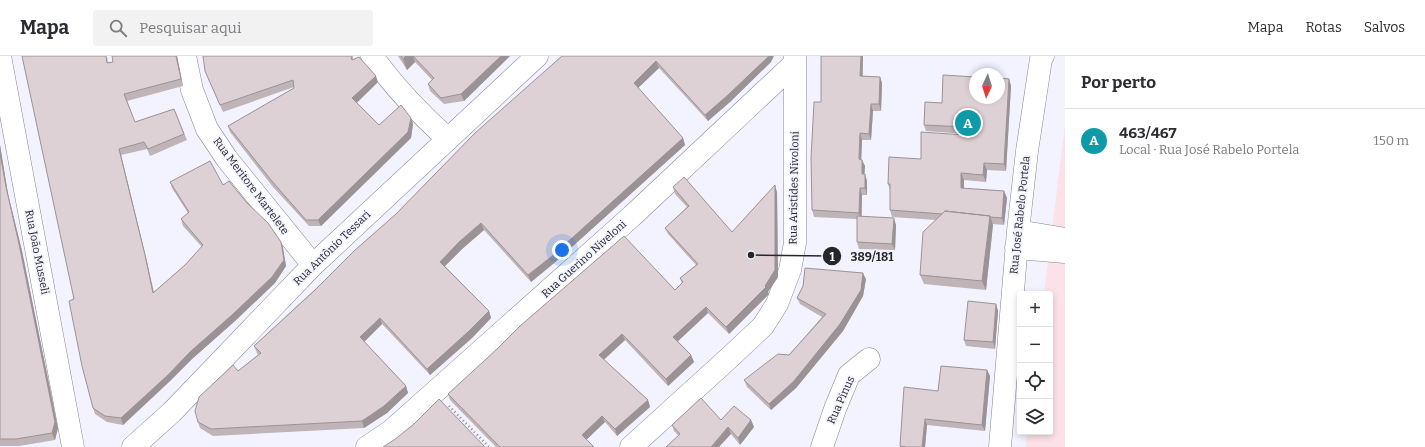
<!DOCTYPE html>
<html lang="pt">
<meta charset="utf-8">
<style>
body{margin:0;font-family:Bitter,serif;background:#f2f2f3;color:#2b2b33}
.controls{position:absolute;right:12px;bottom:12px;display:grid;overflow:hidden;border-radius:4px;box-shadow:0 2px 6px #0003}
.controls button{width:36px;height:36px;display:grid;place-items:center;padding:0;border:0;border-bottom:1px solid #e1e1e2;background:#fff;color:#2b2b33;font:20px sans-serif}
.compass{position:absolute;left:969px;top:12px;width:36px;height:36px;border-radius:50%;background:#fff;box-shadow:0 2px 6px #0003;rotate:184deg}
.you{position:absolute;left:562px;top:194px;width:14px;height:14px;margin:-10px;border:3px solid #fff;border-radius:50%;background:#1a73e8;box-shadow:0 0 0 6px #1a73e833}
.badge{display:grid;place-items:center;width:26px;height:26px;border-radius:50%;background:#b45309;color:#fff;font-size:13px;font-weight:700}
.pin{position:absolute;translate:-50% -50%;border:2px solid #fff;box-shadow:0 1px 4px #0006}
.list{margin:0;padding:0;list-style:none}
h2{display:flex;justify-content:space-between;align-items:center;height:52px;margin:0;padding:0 16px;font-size:17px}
h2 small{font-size:13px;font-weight:400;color:#7c7c81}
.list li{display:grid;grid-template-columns:26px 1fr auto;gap:12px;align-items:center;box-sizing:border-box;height:64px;padding:0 16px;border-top:1px solid #e1e1e2}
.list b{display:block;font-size:15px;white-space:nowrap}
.list p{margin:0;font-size:13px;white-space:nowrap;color:#7c7c81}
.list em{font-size:13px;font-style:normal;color:#7c7c81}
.icon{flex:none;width:22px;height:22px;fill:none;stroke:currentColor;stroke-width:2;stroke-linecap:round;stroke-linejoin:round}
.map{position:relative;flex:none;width:1065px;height:391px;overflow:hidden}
header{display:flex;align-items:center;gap:24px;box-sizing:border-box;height:56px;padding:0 20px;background:#fff;border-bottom:1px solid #e1e1e2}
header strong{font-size:19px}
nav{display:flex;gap:22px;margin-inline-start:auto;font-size:14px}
.search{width:280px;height:36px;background:#f2f2f3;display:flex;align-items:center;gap:10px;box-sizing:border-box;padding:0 14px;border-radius:4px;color:#7c7c81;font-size:15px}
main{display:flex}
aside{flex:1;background:#fff}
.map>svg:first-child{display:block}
.industrial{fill:#fce2e8}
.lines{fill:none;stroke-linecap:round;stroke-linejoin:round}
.minor-casing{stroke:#858690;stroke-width:23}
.path{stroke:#888890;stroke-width:2.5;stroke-dasharray:1 3;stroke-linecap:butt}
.minor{stroke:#fff;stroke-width:22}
.wall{fill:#bfb4b7}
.shaded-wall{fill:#9b9295}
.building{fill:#ded1d5;stroke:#9b9295}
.labels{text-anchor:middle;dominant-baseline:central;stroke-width:3.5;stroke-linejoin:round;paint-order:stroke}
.street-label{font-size:11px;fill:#26262b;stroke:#f2f3fe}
.leader{fill:none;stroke:#26262b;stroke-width:1.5}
.callout-dot{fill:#26262b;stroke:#f2f3fe;stroke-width:1.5}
.mark-label{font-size:12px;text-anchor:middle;font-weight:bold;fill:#fff}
.callout-label{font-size:12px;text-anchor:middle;font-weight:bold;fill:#26262b;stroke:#f2f3fe;stroke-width:3.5;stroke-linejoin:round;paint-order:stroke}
</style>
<header>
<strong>Mapa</strong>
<div class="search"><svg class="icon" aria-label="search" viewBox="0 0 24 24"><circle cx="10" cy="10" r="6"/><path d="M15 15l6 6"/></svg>Pesquisar aqui</div>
<nav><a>Mapa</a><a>Rotas</a><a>Salvos</a></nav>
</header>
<main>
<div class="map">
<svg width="1065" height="391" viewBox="0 0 1065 391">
<rect width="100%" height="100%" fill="#f2f3fe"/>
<path class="industrial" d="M1065,69V391H1026L1027,376H1050V238H1044Z"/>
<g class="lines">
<defs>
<path id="minor" d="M0,0L73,391
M185,0L192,34L207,73L227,103L313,209
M372,0C394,31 420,58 448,83
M1018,175L1065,183
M1016,192L1065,196
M133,391L172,356L313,209L537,0
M367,391L391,375L632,160L795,7
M631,391L729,302L763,270L777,248L790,214L795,187V0
M822,391L835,353L849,319L869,303
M1000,391L1018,175L1027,95L1041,3L1043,0"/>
</defs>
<use href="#minor" class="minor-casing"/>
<path class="path" d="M449,350L489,391"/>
<use href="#minor" class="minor"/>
</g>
<path class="wall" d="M107,0L108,7L177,0L183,30L127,45L135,66L174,53L187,84L150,100L147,93L121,99L147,206L154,236L185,209L202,191L183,170L181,163L188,157L172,132L170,126L223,129L247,147L281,186L283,192L286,210L275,227L235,265L192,303L170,325L123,369L107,366L95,358L93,352L74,243Z
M353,0V4L378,26L357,47L379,69L411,62L413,68L411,82L321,170H309L273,131L230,76L228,70L294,32V31L223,56L205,15Z
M398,0H510L464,45L444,48L430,35L428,28L432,24L415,6L407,14Z
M562,0L771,6L730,46L708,65L659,12L638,32L683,82L685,89L553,208L531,226L484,174L462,193L445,210L489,255L491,262L472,282L430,319L382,268L364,286L406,330L408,337L387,357L364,372L213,380L200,372L198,366L238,315L258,299L257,297L254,290L396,158Z
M863,0V20L880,21L882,27L881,55H873L871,84H862L861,103L865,110L864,118L867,125V139H862V160L896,169L895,194L859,193L857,186V163L814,161L812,154Z
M1009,23L1011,30L1006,115L987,114L986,126L964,124V132L1004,135L1007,142L1004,169L993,168L986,234L924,228L920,219L936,164L892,161L890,154V134L888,128L921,103L965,79V78L926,75L924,69L942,47Z
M0,89L8,138L22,195L58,372L55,384L19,390H0Z
M673,131L732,176L777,136L778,221L768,236L769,238L729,278L708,257L678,285L691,299L694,306L668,330L625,284L604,304L648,344L650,351L617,380L605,366L586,384L594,391H496L450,344L448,338L675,234L682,228L680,222L696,209L668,178L665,172L687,151L675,138Z
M866,223L863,240L843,275L796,332L771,354L747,331L744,324L789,299L822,261L800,248L797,242Z
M996,248L998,255L995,293L966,290L964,284Z
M987,314L990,320L985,375L927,369L925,391H900V390L938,335Z
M721,364H751L754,371L740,389L731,378L678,379L674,375L672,369Z"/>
<path class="shaded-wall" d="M176,0H177L183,30L181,23Z
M406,0H413L415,6L407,14L403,3Z
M501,0H510L464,45L461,38Z
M769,0H774L771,6L730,46L708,65L705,59Z
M861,0H863L862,26L860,20Z
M656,5L659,12L637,33L634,27Z
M376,20L378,26L354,49L352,42Z
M880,21L882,27L881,55L879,48Z
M1009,23L1011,30L1006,115L1004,108Z
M871,48L873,55L871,84L869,78Z
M411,62L413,68L411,82L321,170L318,164Z
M860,77L862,84L861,110L859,103Z
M683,82L685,89L553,208L531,226L528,219Z
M0,89L8,138L22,195L58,372L55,384L52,377L6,131L0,97Z
M119,93L121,99L147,206L155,244L153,237Z
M862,104L865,110L864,125L862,118Z
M984,107L987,114L986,126L983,119Z
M961,117L964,124V138L961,132Z
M865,118L867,125V139L865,132Z
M775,129L777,136L778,221L768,236L769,238L729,278L726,271L765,230Z
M860,132L862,139L861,164L859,157Z
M1004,135L1007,142L1004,169L1002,162Z
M990,160L993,169L986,234L982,225Z
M894,162L896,169L895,194L892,188Z
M481,167L484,174L462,193L443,212L440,206L459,186Z
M281,186L283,192L286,210L275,227L235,265L192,303L170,325L123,369L121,362L190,296Z
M863,217L866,223L863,240L843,275L796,332L771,354L769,348Z
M996,248L998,255L995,293L993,286Z
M706,251L708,257L676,287L673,281Z
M489,255L491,262L472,282L430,319L427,313Z
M380,262L382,268L362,288L360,281Z
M622,278L625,284L601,306L599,299Z
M691,299L694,306L668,330L666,323Z
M987,314L990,320L985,375L982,369Z
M406,330L408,337L387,357L364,372L362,365Z
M648,344L650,351L617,380L615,373Z
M602,360L605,366L584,386L582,379Z
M925,363L927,369L925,391H922Z
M751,364L754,371L740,389L738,382Z
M728,371L731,378L719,391H711Z"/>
<path class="building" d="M22,0H106L107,7L113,6L112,0H176L181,23L124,38L135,66L174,53L184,78L148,93L144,86L119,93L145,199L153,237L185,209L203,189L181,163L189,156L170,126L210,105L223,129L229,125L247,147L268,167L281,186L284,204L272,221L232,259L190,296L168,319L121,362L105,360L93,352L82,310L69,245L74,243Z
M203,0H351L352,4L359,1L376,20L352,42L379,69L401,49L411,62L408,76L318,164H306L271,124L228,70L294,32L293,24L220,49L205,15Z
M401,0H406L403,3Z
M413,0H501L461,38L441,42L428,28L434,22Z
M562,0H769L728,39L705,59L656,5L634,27L683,82L551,201L528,219L481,167L459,186L440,206L489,255L469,275L427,313L380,262L360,281L406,330L384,350L362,365L211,373L198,366L195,355L199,341L233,309L238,315L261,297L254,290L315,234L354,195L396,158L475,77Z
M821,0H861L860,20L880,21L879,48H871L869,78L860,77L859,103L862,104V118H865V132H860L859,157L812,154L811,102L814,46H821Z
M943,19L975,21V42H999V22L1009,23L1004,108L984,107L983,119L961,117V132L1004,135L1002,162L990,161V160L945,155L942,158L890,154V128H888L889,101L921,103V76L965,79L966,71L924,69L925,46L942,47Z
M0,97L6,131L19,188L55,366L52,377L16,383H0Z
M684,121L732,176L775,129V214L765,230L766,231L726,271L706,251L673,281L691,299L666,323L622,278L599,299L648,344L615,373L602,360L582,379L594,391H500L448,338L497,293L520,270L624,180L675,234L683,226L680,222L698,208L665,172L689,150L673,131Z
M945,155L990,160L982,225L920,219L923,176Z
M857,160L894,162L892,188L857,186Z
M805,212L863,217L861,234L840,268L794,325L769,348L744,324L778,298L789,299L826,258L797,242L803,230Z
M968,245L996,248L993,286L964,284Z
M941,310L987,314L982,369L925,363L922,391H907L900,390L904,331L938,335Z
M701,342L721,364L734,350L751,364L738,382L728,371L711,391H666L680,378L672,369Z
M439,343L485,391H383L394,384L414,368Z"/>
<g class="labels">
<g class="street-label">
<text transform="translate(251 130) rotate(53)">Rua Meritore Martelete</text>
<text transform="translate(794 132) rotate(-89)">Rua Aristídes Nivoloni</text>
<text transform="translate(1020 159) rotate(-84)">Rua José Rabelo Portela</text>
<text transform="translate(332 192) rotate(-44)">Rua Antônio Tessari</text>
<text transform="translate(37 196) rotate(79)">Rua João Musseli</text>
<text transform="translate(584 203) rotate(-42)">Rua Guerino Niveloni</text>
<text transform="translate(841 344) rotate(-66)">Rua Pinus</text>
</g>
</g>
<path class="leader" d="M751 199L832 200"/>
<g class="callout-dot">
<circle cx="751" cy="199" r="4"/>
<circle cx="832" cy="200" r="10"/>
</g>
<g class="mark-label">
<text x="832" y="205">1</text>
</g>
<g class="callout-label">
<text x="872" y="205">389/181</text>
</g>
</svg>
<div class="controls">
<button>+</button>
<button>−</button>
<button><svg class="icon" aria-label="locate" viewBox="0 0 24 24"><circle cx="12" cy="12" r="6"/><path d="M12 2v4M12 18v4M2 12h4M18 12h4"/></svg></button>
<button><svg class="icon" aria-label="layers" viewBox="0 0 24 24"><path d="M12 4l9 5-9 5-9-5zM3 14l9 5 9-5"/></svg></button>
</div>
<svg class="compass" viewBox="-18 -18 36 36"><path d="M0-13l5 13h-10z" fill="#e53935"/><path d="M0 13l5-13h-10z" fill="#7c7c81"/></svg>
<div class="you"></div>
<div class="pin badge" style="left:968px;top:67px;background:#0f9aa8">A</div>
</div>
<aside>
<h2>Por perto<small></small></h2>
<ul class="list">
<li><span class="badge" style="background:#0f9aa8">A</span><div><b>463/467</b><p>Local · Rua José Rabelo Portela</p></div><em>150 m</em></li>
</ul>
</aside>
</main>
